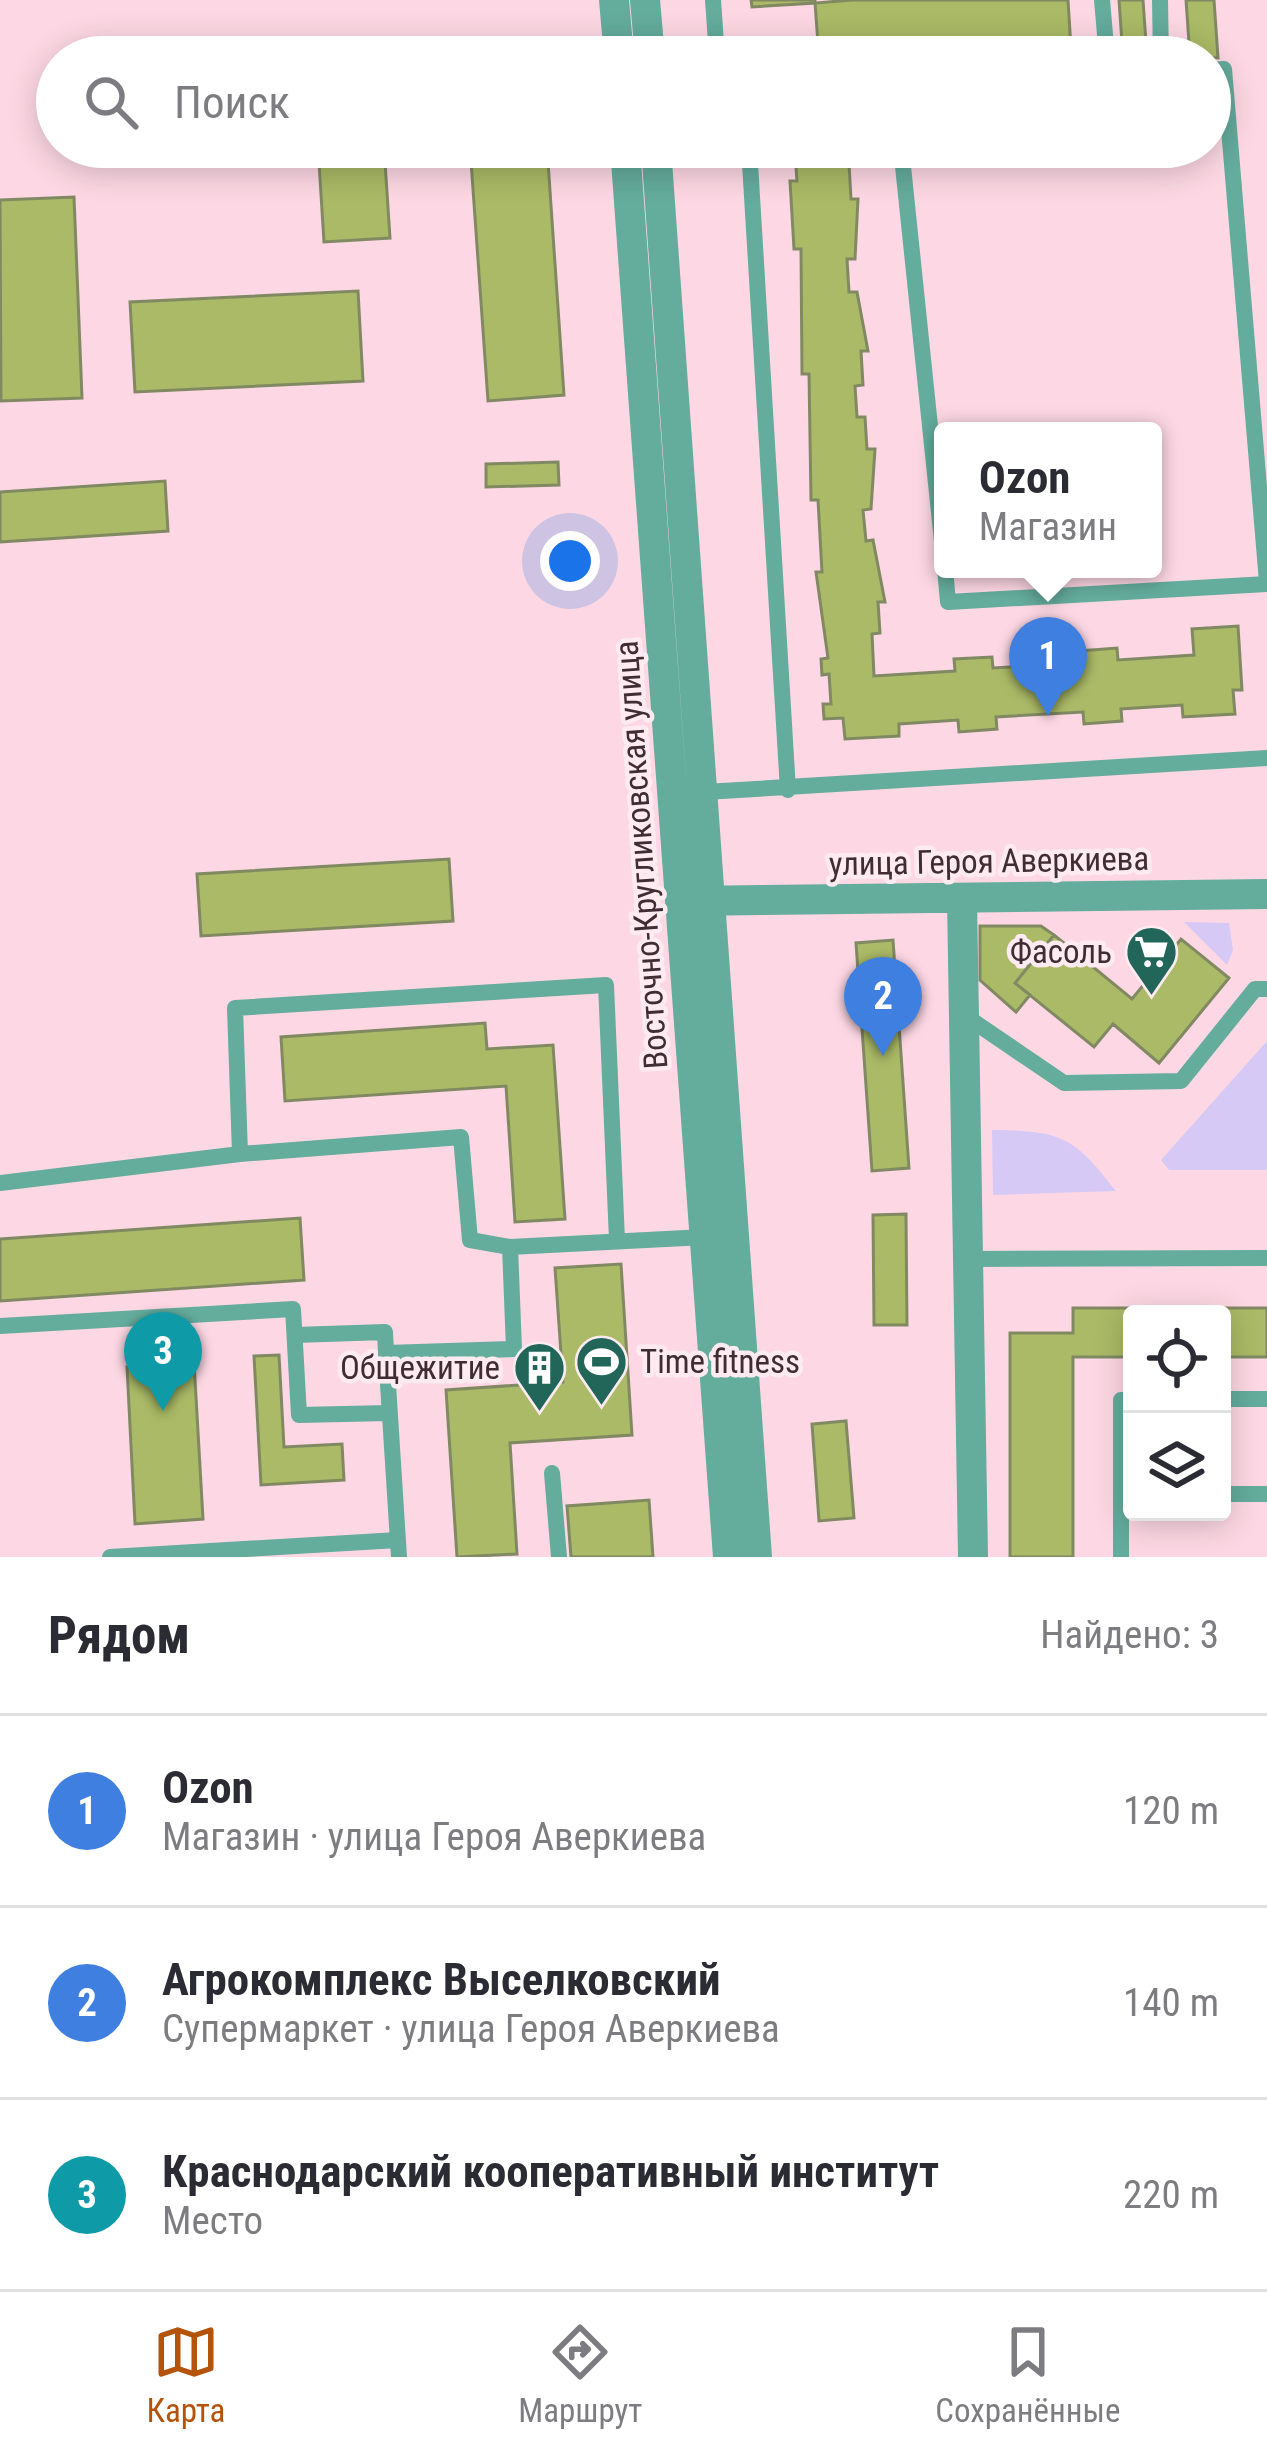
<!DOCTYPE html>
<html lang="ru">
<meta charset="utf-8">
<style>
body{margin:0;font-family:"Roboto Condensed",sans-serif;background:#f2f2f3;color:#2b2b33}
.controls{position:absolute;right:36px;bottom:36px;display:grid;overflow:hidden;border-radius:12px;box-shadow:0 6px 30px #0003}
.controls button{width:108px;height:108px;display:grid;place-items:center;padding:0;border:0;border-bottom:3px solid #e1e1e2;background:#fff;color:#2b2b33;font:60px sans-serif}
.you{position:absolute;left:570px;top:561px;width:42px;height:42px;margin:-30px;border:9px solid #fff;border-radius:50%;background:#1a73e8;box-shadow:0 0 0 18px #1a73e833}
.badge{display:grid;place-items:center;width:78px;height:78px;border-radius:50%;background:#b45309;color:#fff;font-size:39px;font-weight:700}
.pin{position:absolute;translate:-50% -99px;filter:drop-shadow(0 3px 6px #0008)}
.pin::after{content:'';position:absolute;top:63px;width:42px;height:36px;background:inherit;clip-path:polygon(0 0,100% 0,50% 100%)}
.popup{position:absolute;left:934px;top:422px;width:228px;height:156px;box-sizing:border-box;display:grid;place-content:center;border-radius:12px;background:#fff;filter:drop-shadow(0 3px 9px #0005);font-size:39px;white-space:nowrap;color:#7c7c81}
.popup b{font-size:45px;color:#2b2b33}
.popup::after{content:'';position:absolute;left:50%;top:100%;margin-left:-24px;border:24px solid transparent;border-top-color:#fff}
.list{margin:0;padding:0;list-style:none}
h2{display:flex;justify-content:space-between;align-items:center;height:156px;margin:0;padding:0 48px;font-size:51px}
h2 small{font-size:39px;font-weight:400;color:#7c7c81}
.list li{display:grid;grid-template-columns:78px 1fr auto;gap:36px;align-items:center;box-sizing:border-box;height:192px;padding:0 48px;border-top:3px solid #e1e1e2}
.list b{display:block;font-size:45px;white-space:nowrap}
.list p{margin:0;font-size:39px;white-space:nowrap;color:#7c7c81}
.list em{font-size:39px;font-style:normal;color:#7c7c81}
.icon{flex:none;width:66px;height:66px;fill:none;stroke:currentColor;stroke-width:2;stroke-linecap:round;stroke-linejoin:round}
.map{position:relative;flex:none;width:1267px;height:1557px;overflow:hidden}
.search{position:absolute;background:#fff;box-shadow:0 6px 30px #0003;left:36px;right:36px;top:36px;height:132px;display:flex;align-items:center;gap:30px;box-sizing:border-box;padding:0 42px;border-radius:66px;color:#7c7c81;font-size:45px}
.sheet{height:732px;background:#fff}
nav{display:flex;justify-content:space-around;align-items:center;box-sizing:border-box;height:168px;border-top:3px solid #e1e1e2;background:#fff;font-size:33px;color:#7c7c81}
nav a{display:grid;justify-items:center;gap:6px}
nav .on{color:#b45309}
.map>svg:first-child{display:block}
.green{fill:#d6c9f6}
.building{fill:#abba66;stroke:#818963;stroke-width:3}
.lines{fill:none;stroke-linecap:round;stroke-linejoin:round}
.service{stroke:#64ac9c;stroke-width:16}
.minor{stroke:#64ac9c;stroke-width:30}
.tertiary{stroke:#64ac9c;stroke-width:30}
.labels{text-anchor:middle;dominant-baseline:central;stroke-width:9;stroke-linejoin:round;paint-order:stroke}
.street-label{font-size:33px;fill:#3f2d33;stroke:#feebf1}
.poi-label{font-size:33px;fill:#3f2d33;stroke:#feebf1;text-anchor:end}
</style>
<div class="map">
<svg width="1267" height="1557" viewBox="0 0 1267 1557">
<rect width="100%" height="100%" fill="#fdd8e4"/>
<path class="green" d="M1184,922L1229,923L1233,950L1227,965Z
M1267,1041V1170H1169L1161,1160Z
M992,1130C1061,1131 1073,1135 1116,1191L993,1195Z"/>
<path class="building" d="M751,0H815V3L752,7Z
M852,0H1068L1071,48L954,57H819L815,3Z
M1119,0H1143L1147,57H1123Z
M1186,0H1214L1218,58L1190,57Z
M318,147H384L390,238L324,242Z
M470,147H547L564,395L488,401Z
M840,151L841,165L849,164L851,199H858L855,259H847L849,292H857L868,351H861L863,385L855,386L857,417H865L867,449H875L871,509L863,510L866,541L873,540L885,602H878L880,633L872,634L874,676L955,671L954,659L992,657L993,668L1080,663L1079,651L1117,648L1118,660L1194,655L1192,629L1238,626L1242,690H1233L1235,714L1183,717L1182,705L1121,709L1122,721L1084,724L1083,712L996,717L997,729L959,732L958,720L899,724V736L845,739L843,718L824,719L823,704H831L829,674L822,675L821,659L828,658L816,572H822L818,500H811L809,374H802L801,249H794L790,181H797L795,154Z
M74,197L82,398L1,401L0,200Z
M358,291L363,381L135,392L130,302Z
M558,462L559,485L486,487V464Z
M165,481L168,531L0,542V492Z
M449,859L453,921L201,936L197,874Z
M980,926H1041L1054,935L1015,983L1030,995L1016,1012L980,980Z
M1054,935L1132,999L1181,939L1229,978L1159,1063L1113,1024L1094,1047L1015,983Z
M893,940L909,1168L872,1171L856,943Z
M485,1023L487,1049L553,1045L565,1219L515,1222L506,1086L285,1101L281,1037Z
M906,1214L907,1325H874L873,1215Z
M300,1218L304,1280L0,1301V1239Z
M621,1264L632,1435L510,1443L517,1554L457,1557L446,1390L563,1382L555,1268Z
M1073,1308H1267V1357H1222V1314H1132V1357H1073V1557H1010V1333H1073Z
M279,1355L284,1447L342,1444L344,1480L261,1485L254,1356Z
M194,1362L203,1519L135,1524L127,1367Z
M846,1421L854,1518L819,1521L812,1424Z
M649,1500L653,1557H571L567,1506Z"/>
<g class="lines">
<path class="service" d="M713,0L717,57
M1102,0L1107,57
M1160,0L1161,57
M1210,70L1224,69L1267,582
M749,147L788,790
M901,147L943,551
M945,569L948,602L1267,584
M705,792L1267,758
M964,1015L1064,1083L1181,1081L1255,989H1267
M0,1183L240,1154
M510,1247L470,1240L461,1137L240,1154L235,1008L606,985L617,1240
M968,1259L1267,1258
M0,1326L293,1309L299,1415L388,1413
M295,1335L385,1332L386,1353
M1222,1399H1267
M552,1473L559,1557
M1222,1494H1267
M110,1557L398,1540
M399,1557L386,1353L514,1349L510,1247L705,1237
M1121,1557V1400H1132"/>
<path class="minor" d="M962,899L973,1557
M685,901L1267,894"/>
<path class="tertiary" d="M614,0L619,57
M645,0L650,57
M625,147L728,1557
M656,147L757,1557"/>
</g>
<defs>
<symbol id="supermarket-pin" viewBox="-11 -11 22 30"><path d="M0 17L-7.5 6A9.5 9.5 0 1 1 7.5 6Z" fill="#216659" stroke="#feebf1"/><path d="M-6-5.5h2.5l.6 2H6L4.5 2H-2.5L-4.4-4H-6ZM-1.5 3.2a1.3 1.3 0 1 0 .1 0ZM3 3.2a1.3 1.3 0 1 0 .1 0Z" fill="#fff"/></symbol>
<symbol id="stadium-pin" viewBox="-11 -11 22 30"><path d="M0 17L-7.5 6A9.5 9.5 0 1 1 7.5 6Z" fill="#216659" stroke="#feebf1"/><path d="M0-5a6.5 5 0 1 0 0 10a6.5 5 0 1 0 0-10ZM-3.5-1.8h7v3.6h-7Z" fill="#fff"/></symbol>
<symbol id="building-pin" viewBox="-11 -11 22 30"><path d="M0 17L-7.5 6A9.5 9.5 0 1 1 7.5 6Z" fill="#216659" stroke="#feebf1"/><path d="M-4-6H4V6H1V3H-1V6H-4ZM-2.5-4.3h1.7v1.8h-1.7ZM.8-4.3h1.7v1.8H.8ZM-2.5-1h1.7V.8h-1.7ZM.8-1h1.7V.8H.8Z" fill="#fff"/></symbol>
</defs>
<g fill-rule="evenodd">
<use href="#supermarket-pin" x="1122" y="922" width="59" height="81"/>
<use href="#stadium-pin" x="572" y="1332" width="59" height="81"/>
<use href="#building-pin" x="510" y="1338" width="59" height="81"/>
</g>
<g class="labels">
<g class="street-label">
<text transform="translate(641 855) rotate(-94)">Восточно-Кругликовская улица</text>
<text transform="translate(989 861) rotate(-1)">улица Героя Аверкиева</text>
</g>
<g class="poi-label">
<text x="1112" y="951">Фасоль</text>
<text x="640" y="1361" text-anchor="start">Time fitness</text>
<text x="500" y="1367">Общежитие</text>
</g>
</g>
</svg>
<div class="controls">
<button><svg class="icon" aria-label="locate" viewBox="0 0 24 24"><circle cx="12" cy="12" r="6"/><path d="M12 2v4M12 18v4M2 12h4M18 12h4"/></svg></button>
<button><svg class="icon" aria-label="layers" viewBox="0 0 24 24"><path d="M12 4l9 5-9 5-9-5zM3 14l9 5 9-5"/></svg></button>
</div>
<div class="you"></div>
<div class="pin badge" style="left:1048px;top:716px;background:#3f7fe0">1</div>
<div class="popup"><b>Ozon</b>Магазин</div>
<div class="pin badge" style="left:883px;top:1056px;background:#3f7fe0">2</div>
<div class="pin badge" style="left:163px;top:1411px;background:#0f9aa8">3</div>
<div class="search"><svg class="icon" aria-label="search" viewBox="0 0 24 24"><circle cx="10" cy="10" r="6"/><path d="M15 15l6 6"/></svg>Поиск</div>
</div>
<section class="sheet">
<h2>Рядом<small>Найдено: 3</small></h2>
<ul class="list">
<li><span class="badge" style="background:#3f7fe0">1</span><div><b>Ozon</b><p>Магазин · улица Героя Аверкиева</p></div><em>120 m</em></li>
<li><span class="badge" style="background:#3f7fe0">2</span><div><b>Агрокомплекс Выселковский</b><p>Супермаркет · улица Героя Аверкиева</p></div><em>140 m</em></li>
<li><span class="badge" style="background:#0f9aa8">3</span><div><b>Краснодарский кооперативный институт</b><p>Место</p></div><em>220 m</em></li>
</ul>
</section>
<nav>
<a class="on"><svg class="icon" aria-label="map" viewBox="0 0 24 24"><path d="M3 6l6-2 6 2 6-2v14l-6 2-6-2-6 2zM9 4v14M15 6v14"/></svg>Карта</a>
<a><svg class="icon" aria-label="directions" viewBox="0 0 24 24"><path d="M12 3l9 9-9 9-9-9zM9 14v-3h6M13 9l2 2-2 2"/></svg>Маршрут</a>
<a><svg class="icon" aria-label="saved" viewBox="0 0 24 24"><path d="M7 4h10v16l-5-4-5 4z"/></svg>Сохранённые</a>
</nav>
